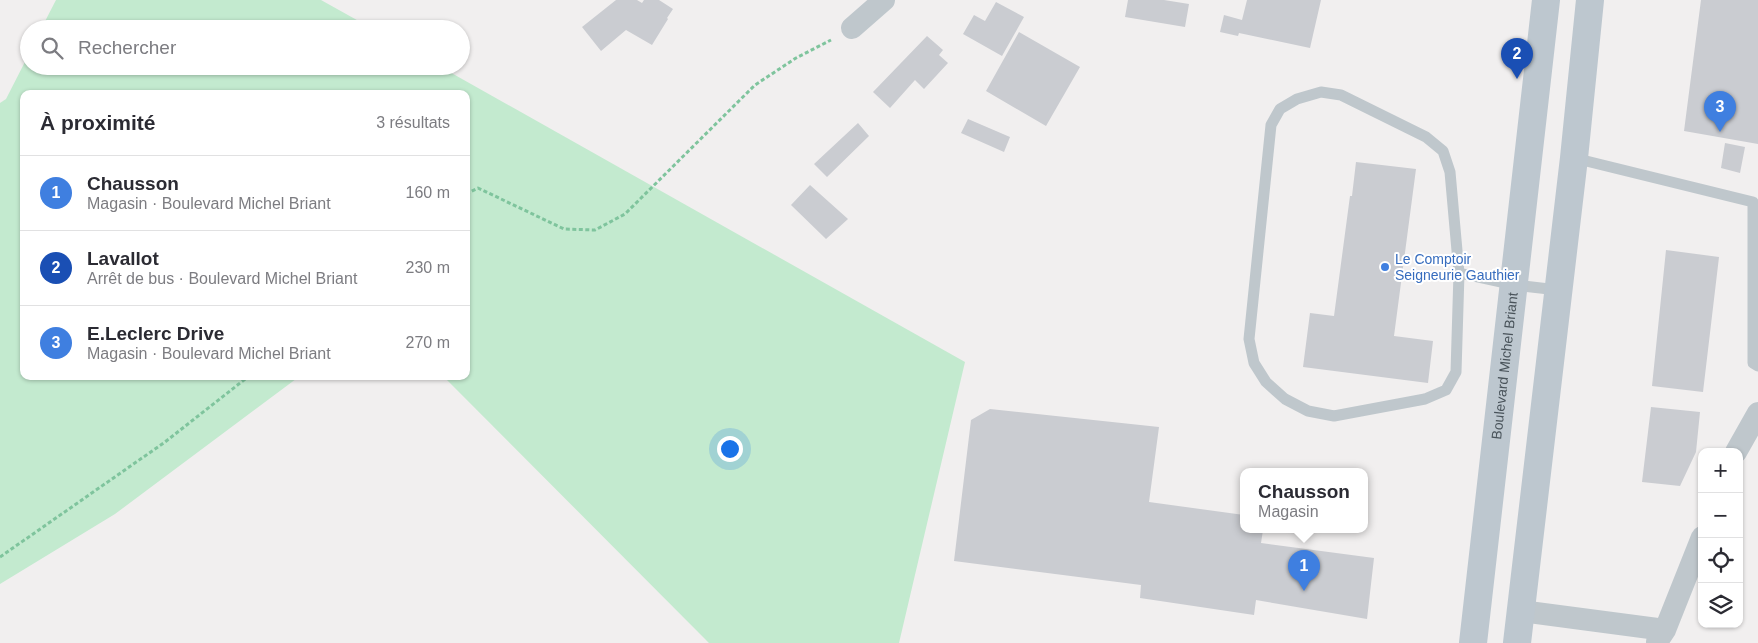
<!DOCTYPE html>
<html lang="fr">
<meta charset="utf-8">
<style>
body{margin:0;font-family:Helvetica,sans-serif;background:#f2f2f3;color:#2b2b33}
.controls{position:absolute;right:15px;bottom:15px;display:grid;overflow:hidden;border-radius:10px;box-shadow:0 1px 4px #0004}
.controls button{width:45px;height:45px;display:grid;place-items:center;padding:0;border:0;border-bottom:1px solid #e1e1e2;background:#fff;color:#2b2b33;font:25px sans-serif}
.you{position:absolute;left:729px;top:448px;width:18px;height:18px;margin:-12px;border:4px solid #fff;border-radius:50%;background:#1a73e8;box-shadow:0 0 0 8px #1a73e833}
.badge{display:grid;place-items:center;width:32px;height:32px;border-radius:50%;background:#0b8043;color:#fff;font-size:16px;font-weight:700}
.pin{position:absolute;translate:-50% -41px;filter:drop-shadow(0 1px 2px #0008)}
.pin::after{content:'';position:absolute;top:26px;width:18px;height:15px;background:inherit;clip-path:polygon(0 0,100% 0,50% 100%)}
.popup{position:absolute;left:1240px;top:468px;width:128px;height:65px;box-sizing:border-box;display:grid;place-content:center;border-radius:10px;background:#fff;filter:drop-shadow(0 1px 4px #0005);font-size:16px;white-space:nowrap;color:#7c7c81}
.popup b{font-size:19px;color:#2b2b33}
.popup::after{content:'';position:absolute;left:50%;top:100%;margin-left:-10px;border:10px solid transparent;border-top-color:#fff}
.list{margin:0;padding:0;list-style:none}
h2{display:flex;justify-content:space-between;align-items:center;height:65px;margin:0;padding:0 20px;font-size:21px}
h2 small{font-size:16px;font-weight:400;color:#7c7c81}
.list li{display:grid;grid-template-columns:32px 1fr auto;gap:15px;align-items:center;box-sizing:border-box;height:75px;padding:0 20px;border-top:1px solid #e1e1e2}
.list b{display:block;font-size:19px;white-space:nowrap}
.list p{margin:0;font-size:16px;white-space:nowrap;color:#7c7c81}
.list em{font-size:16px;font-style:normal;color:#7c7c81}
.icon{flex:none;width:28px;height:28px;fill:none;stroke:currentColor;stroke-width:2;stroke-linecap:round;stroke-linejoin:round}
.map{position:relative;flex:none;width:1758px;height:643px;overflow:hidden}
.search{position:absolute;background:#fff;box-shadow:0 1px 4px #0004;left:20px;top:20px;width:450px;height:55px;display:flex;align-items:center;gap:12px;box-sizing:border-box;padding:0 18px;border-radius:28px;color:#7c7c81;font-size:19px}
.panel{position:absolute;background:#fff;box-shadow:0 1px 4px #0004;left:20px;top:90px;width:450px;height:290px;border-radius:10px}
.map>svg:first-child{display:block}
.green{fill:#c3eacf}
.building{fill:#caccd1}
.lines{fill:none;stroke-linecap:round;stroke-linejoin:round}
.path{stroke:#7fc49d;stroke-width:3;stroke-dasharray:4 2.5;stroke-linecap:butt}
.service{stroke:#bfc7cc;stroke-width:11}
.minor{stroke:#bfc7cc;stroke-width:22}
.secondary{stroke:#bdc7cf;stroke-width:28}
.shop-dot{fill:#3f7fe0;stroke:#fff;stroke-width:2}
.labels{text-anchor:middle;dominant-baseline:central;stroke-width:4;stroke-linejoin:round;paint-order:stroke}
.shop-label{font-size:14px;fill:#366cbe;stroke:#fff;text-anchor:start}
.street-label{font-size:14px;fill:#49535a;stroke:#fff}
</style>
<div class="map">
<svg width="1758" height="643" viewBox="0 0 1758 643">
<rect width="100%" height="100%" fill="#f1efef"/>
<path class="green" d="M56,0H321L373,29H41Z
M29,54V66H439L965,362L899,643H709L443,376H466V94H24V376H300L115,514L0,584V103L6,99Z"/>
<path class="building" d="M616,0H637L642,3L644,0H659L673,9L667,18L668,19L652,45L626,30L601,51L582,27Z
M1128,0H1164L1189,4L1185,27L1125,17Z
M1247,0H1321L1310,48L1239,33L1238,36L1220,32L1224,15L1242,20Z
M1701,0H1758V144L1684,131Z
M996,2L1024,17L1002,56L963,34L974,15L985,21Z
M1019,32L1080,67L1046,126L986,91Z
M927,36L943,50L939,55L948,63L924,89L915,80L890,108L873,92Z
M968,119L1010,137L1004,152L961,133Z
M858,123L869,136L827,177L814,164Z
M1725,143L1745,147L1740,173L1721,168Z
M1356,162L1416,169L1394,336L1433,341L1428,383L1303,367L1310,313L1334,316L1350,196H1352Z
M810,185L848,219L826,239L791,205Z
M1666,250L1719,257L1703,392L1652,386Z
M1651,407L1700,412L1696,452L1680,486L1642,482Z
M990,409L1159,427L1149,502L1244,515V530H1263L1261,543L1374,558L1367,619L1256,600L1254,615L1140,598L1141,585L954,561L971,420Z"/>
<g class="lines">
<path class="path" d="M466,194L478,188L564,229L595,230L625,214L755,85L796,58L831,40
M0,557L165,442L249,376"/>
<path class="service" d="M1574,158L1753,202V363L1758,366
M1459,273L1456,372L1446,390L1425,399L1334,416L1308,411L1285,399L1266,382L1254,363L1249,339L1271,125L1280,109L1297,99L1321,92L1341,95L1426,137L1443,151L1450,172L1459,273L1514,285L1558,290"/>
<path class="minor" d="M852,28L884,0
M1736,452L1758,413
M1521,611L1665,630
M1657,642L1665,630L1702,537"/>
<g class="secondary">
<path id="s1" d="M1473,643L1546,0"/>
<path d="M1517,643L1574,158L1590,0"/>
</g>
</g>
<circle class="shop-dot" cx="1385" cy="267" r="5"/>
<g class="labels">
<g class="shop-label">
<text x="1395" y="259">Le Comptoir<tspan x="1395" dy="16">Seigneurie Gauthier</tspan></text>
</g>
<g class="street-label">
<text stroke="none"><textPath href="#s1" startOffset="279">Boulevard Michel Briant</textPath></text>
</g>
</g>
</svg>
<div class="controls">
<button>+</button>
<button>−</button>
<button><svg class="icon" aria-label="locate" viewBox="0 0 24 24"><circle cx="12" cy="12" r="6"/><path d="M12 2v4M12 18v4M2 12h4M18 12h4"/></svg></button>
<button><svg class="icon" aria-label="layers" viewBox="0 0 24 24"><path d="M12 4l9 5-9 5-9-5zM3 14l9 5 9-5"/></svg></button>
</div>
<div class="you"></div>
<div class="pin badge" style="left:1304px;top:591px;background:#3f7fe0">1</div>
<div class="popup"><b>Chausson</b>Magasin</div>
<div class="pin badge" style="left:1517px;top:79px;background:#1a4fb4">2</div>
<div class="pin badge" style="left:1720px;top:132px;background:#3f7fe0">3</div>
<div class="search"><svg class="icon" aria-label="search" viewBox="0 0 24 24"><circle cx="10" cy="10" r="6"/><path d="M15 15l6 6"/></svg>Rechercher</div>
<section class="panel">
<h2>À proximité<small>3 résultats</small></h2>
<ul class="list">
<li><span class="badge" style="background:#3f7fe0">1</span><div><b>Chausson</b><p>Magasin · Boulevard Michel Briant</p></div><em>160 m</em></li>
<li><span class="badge" style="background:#1a4fb4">2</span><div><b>Lavallot</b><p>Arrêt de bus · Boulevard Michel Briant</p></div><em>230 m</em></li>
<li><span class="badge" style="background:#3f7fe0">3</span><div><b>E.Leclerc Drive</b><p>Magasin · Boulevard Michel Briant</p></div><em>270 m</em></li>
</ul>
</section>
</div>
